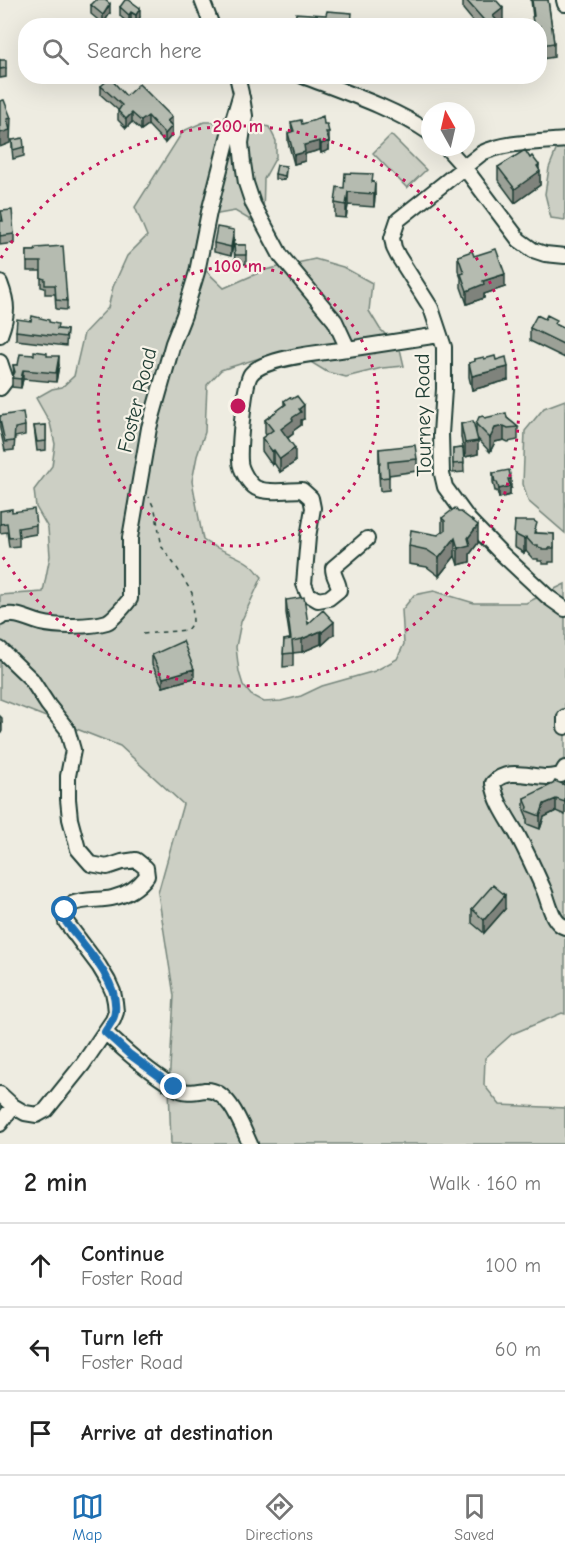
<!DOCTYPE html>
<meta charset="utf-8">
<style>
body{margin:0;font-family:"Comic Neue",sans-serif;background:#f6f6f6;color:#222}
.compass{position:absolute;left:421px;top:102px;width:54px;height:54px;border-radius:50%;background:#fff;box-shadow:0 6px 24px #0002;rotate:352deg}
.stop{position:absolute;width:18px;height:18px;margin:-14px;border:4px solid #1f6fb2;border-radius:50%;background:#fff}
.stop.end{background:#1f6fb2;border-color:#fff;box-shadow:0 2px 6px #0008}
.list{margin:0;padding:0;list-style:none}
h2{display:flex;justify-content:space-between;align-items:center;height:78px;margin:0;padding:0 24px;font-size:26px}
h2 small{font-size:20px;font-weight:400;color:#767676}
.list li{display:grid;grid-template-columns:39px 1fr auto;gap:18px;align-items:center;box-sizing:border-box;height:84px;padding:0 24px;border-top:2px solid #e0e0e0}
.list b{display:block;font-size:22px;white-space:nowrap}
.list p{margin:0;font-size:20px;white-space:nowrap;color:#767676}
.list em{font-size:20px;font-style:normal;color:#767676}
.icon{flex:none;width:33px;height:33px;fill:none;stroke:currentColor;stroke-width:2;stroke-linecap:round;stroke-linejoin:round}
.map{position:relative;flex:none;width:565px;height:1144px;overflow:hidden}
.search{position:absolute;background:#fff;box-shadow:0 6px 24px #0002;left:18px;right:18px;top:18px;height:66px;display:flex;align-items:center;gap:15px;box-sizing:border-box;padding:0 21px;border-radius:24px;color:#767676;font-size:22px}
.sheet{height:330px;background:#fff}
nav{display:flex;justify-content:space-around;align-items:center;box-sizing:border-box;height:84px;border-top:2px solid #e0e0e0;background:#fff;font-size:16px;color:#767676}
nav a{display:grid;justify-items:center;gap:3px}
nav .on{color:#1f6fb2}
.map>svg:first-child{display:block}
.green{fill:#cccfc4;stroke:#76867c;stroke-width:1.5}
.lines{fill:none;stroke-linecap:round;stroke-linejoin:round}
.minor-casing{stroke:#1f3d34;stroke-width:18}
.path{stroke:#1f3d34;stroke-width:1.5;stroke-dasharray:4.5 4.5;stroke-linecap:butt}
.minor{stroke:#f7f3e8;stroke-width:14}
.wall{fill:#9ca197;stroke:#1f3d34;stroke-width:1.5}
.shaded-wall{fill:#7f837b;stroke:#1f3d34;stroke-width:1.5}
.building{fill:#b5bbb0;stroke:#1f3d34;stroke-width:1.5}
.route{stroke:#1f6fb2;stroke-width:8}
.ring{fill:none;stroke:#c2185b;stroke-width:3;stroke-dasharray:3 6}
.labels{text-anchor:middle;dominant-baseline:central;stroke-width:4.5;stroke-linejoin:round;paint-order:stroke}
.street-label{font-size:21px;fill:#1f3d34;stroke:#f7f3e8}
.centre{fill:#c2185b;stroke:#f7f3e8;stroke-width:3}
.ring-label{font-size:18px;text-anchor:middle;font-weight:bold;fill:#c2185b;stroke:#f7f3e8;stroke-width:4.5;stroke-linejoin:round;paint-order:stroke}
</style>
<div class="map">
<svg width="565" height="1144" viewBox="0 0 565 1144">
<rect width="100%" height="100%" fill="#eeece1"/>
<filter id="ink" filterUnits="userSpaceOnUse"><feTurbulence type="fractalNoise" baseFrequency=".0167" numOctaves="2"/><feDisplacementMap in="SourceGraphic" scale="12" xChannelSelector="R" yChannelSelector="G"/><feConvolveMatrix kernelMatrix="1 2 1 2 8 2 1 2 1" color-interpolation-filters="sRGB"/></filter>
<g filter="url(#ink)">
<path class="green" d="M204,122H249L269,127L276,141V157L264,179L263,218L257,224L235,211L207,216L195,240L200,265L224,288L265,270L315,259L343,267L372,283L369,311L380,329L400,349L404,366L382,368L346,377L327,372L296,353L263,357L221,370L207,385L205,432L197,456L192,481L203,540C218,551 238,554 252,566C256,569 259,574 262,577L241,622L236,647L239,672L243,685L251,695L264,702L281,701L301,696L322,686L375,671L397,659L404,644L402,610L414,595L434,591L474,603H526L565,584V1014L562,1013L512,1034L485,1058L484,1085L500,1105L565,1108V1144H171L169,1087L174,996L158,893L183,804L120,746L0,699V595L43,592L50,556L48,528L36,507L34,490L52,466L55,444L50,423L36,398L52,389L62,387L74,376L84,333L108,308L113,287L127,256L147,236L135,207L183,131Z
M391,135L426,170L407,188L373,153Z
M565,146V220L551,218L545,194L549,168L557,148Z
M565,400V533L528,501L523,484L525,431L544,408Z"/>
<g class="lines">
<defs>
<path id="minor" d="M202,0L212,26
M564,0L565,4
M303,76C342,91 396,109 430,133
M242,97L245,116L241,143L243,163L246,183L253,204L281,256L335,321L348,349L439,335
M565,140C537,143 508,141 482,153L398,220L392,238L394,248L398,256L431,308L444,347V389L441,434L442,474L445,487L469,520L500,552L548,597L565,609
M446,147L464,167L519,240L533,250L545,254L565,256
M0,283C8,304 8,314 0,335
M348,349C327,352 264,357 251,374C244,383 239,447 240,461C240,469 249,484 256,488C268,494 289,490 302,490L311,498L313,508L308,537L304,584L308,594L318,600L329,598L339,590C339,581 333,578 333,568L367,539
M0,362L6,380L0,388
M0,618L1,616C18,612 26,619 41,623C57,627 91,627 107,622C115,618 124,606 130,599V538L149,428L173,343L184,315L197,272L209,212L230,130L241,93L237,76
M0,649L31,679L48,705L67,729L73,750L68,776V799L70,819L78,849L91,864L107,867L122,862L136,860L146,868L147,876C138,888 126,895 112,898C95,902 58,895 66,922L99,966L108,981L113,992L115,1002L116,1012L113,1020L83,1064L46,1110L37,1115L25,1113L13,1106L0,1094
M565,717V727
M565,768L561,775C557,776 552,777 547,777C528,777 508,767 493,783C496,802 507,817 517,834C526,851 535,870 543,888C549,900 551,923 565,927
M105,1032C126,1052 149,1072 174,1087C185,1094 193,1092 205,1090C229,1088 242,1127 250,1144
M0,1124L13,1106"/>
</defs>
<use href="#minor" class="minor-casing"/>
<path class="path" d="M143,634L187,630L193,622L192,593L177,568L162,547L155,510L149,497"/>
<use href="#minor" class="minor"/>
</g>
<path class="wall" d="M461,0H496L503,21L500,23V26H477L463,9V2Z
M531,0H548L554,43V57L542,59L541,52L540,53V26H532L533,17Z
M91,5L110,13L103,24L91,14Z
M120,7L140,17L136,24L131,21L129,24L120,16Z
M0,60L6,68V77L0,78Z
M390,76H413L410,83Z
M101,86L126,96L172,125V135L165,143L148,125L141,130L132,122L126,128L118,120V110L101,95Z
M291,122L302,124H324L329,132V150L321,153L320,150L305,154V161L294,164L288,142V133L292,132Z
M12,140L24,147V156L13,159L12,149Z
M498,167L539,169L540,185L515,203L498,180Z
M286,170L285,180L275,179V174Z
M373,182L375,196L374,207L348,205L346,218L335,217V203L344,188Z
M1,211L14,234V243L0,245V221H2Z
M234,239L231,256L214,252V243Z
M234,245H246V264H235Z
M27,251H35L67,301V310L56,309L55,294H45V288L41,287V271H27Z
M458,256H474L505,287L484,294V298L467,304L461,287V278L458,270Z
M31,321L49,322L58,329L67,330L66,346L16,340V331Z
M557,325L565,329V358L530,341V328Z
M47,356L59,365L56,382L23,379L21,388L12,387V378L14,375L13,365H18Z
M475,359L496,360L508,380L472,390L469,377V363L475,362Z
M284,401L304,419L301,420V425L293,431V434L288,438L295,462L280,472L274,463L272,465L262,451V438L266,435L265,433V420L284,406Z
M0,416L25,426V435L15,437L14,450L5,451L0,429Z
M485,418H507L518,427V440L508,442L504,440L495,442L490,452L477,438L478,454L465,457L463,450L464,472L453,473V449L463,448L461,437V424L476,432V424Z
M46,425V450L37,451L34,426Z
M379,449L417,459V471L389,475V490L380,491L379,476Z
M493,473L511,488H510V495L499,498L497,491H495L493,482Z
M0,511L12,512L36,525V534L19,537V546L9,547L7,532L0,533Z
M442,518L478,543L470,554V562L458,565L455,556L439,576L427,567L409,564V546L438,535L442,532Z
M515,521L537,533L554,534V562H549V564H542V561H538V559H533L526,551L524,553L514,547Z
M286,600L308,624L334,634L322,645L321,644L302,652L293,653V666L283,667L284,640L290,639L286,613Z
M152,655L194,678L163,687L152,664Z
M565,785V815L556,811L544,817L540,829L527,824V817L524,810V798Z
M472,909H505L484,933L472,923Z"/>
<path class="shaded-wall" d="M110,4V13L103,24V15Z
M140,8V17L136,24V15Z
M503,8V21L498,26L493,16Z
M131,12V21L129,24V15Z
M132,113V122L126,128V119Z
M148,116V125L141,130V121Z
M172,117V126L167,121Z
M11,118L10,143L0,147V133L7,119Z
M172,126V135L165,143V134Z
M320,141V150L305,154V161L294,164V155L304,145Z
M329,141V150L321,153V144Z
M539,165V173L540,171V185L515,203V189Z
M375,183V196L374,207V194Z
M348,192V205L346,218V205Z
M234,230V239L231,256V247Z
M505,274V287L484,294V298L467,304V291L483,281Z
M59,356V365L56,382V373Z
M508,367V380L472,390V376Z
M23,370V379L21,388V379Z
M304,405V419L301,420V425L293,431V434L281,442V429L299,409Z
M504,426V440L495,442L490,452V438L495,428Z
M478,441V454L465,457V443Z
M295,448V462L280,472V459Z
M274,450V463L272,465V451Z
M508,479H511V488H510V495L499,498V489Z
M478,525V543L470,554V562L458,565V548L468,538Z
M526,537V551L524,553V539Z
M455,538V556L439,576V558Z
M334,622V634L322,645V632Z
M321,631V644L302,652V639Z
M194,669V678L163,687V678Z
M2,722V731L0,735V726Z
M556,799V811L544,817L540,829V816L544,804Z
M505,895V909L484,933V920Z"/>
<path class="building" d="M96,0H105L110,4L103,15L91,5Z
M125,0H129L140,8L136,15L131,12L129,15L120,7Z
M466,0H496L503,8L493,16L500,24L498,26H489Z
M532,0H548L554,43L542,45L541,39H540V26H534L532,17L534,16Z
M327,11L352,13L351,26H295L296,13L326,15Z
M0,60H6V68L0,69Z
M110,78L126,96L139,84L172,117L167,121L172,126L165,134L148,116L141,121L132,113L126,119L118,111L122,105L101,86Z
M4,100L11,118L7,119L10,130L0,133V101Z
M323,116L324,124H327L329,132H326L329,141L321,144L320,141L304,145L305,152L294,155L288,133L294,131L291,122L301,120L302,124L315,120V119Z
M23,138L24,147L13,150L12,140Z
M525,150L530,158L532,156L539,165L537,166L540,171L515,189L498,167Z
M277,165L286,166L285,176L275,174Z
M345,173L373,174L372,182L375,183L374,194L348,192L346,205L335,203L337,187L344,188Z
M12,210L14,234L0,236V221H3L1,211Z
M217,227L234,230L231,247L214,243Z
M234,245H246V255H235Z
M63,246L67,301L56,300L55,285H45V279L41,278V262H27V251H35L36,248Z
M496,249L505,274L483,281L484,284L467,291L461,274L464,273L458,256L472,251L474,256Z
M537,315L545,319L547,315L557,320L555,324L565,329V345L530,328Z
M32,316L49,320V322L58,324L57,329L67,330L66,337L16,331L17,319L31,321Z
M34,351L47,353V356H59L56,373L23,370L21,379L12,378L15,372L13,365H18L20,354L34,355Z
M495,356L496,360L506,357L508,367L472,376L469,363L475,361V359L484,357V359Z
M297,396L304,405L299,409L301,412L292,418L293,420L281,429L295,448L280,459L274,450L272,451L262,438L273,430L265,420L286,404L284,401L290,397L292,399Z
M23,412L25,426L15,428L14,441L5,442L0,420V416Z
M506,413L507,418L518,427L508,428L504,426L495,428L490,438L476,424L479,417L483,416L485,418Z
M473,421L478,441L465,443L461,424Z
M46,425V441L37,442L34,426Z
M415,445L417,459L388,462L389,477L380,478L379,464H380L379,449Z
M463,448L464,463L453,464V449Z
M509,470L511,479H508L510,486L499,489L497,482H495L493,473Z
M455,508L458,512H461L478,525L468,538L470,545L458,548L455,538L439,558L427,550L409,546L411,530L438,535L445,530V521L442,518Z
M12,509V512L34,509L36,525L18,528L19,537L9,538L7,523L0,524V511Z
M515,521H534L537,523L534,533L554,534V548H549V550H542V548L538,547V545H533L526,537L524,539L514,534Z
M304,597L308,624L323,610L334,622L322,632L321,631L302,639L292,641L293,653L283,654L284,640L291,639L286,600Z
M183,641L194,669L163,678L152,655Z
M0,716L2,718V722L0,726Z
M555,781L565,785V802L556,799L544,804L540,816L527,811L528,807L524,798L553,784Z
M493,885L505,895L484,920L472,909Z"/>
</g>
<g class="lines" filter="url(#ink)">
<path class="route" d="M65,910L64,915L66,922C83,945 119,981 115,1011C115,1019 109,1025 105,1032L129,1054L174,1087"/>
</g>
<g class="ring">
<circle cx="238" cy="406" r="140"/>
<path d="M1 258A280 280 0 1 1 1 554"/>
</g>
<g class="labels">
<g class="street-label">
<text transform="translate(137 400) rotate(-76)">Foster Road</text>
<text transform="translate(423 415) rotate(-91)">Tourney Road</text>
</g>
</g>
<circle cx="238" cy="406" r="9" class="centre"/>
<g class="ring-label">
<text x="238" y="132">200 m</text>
<text x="238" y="272">100 m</text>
</g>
</svg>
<svg class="compass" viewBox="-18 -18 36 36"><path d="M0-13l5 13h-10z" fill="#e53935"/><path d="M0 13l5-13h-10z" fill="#767676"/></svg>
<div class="stop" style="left:65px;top:910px"></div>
<div class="stop end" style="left:174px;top:1087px"></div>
<div class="search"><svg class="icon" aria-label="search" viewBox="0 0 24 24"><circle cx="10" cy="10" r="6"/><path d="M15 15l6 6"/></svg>Search here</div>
</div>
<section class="sheet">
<h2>2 min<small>Walk · 160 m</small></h2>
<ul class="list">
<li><svg class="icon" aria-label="ahead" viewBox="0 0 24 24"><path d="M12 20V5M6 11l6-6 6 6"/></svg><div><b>Continue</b><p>Foster Road</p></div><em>100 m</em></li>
<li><svg class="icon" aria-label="left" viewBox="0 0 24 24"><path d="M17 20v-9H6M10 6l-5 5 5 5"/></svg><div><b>Turn left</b><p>Foster Road</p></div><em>60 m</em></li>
<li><svg class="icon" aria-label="arrive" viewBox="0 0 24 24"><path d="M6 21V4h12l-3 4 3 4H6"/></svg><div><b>Arrive at destination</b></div></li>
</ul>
</section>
<nav>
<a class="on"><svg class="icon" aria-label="map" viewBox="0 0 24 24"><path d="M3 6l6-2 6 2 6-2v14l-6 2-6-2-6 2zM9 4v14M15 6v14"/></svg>Map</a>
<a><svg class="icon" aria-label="directions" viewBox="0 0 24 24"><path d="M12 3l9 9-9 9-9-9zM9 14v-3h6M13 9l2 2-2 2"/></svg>Directions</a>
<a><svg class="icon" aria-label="saved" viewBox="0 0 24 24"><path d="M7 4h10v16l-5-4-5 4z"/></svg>Saved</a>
</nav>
